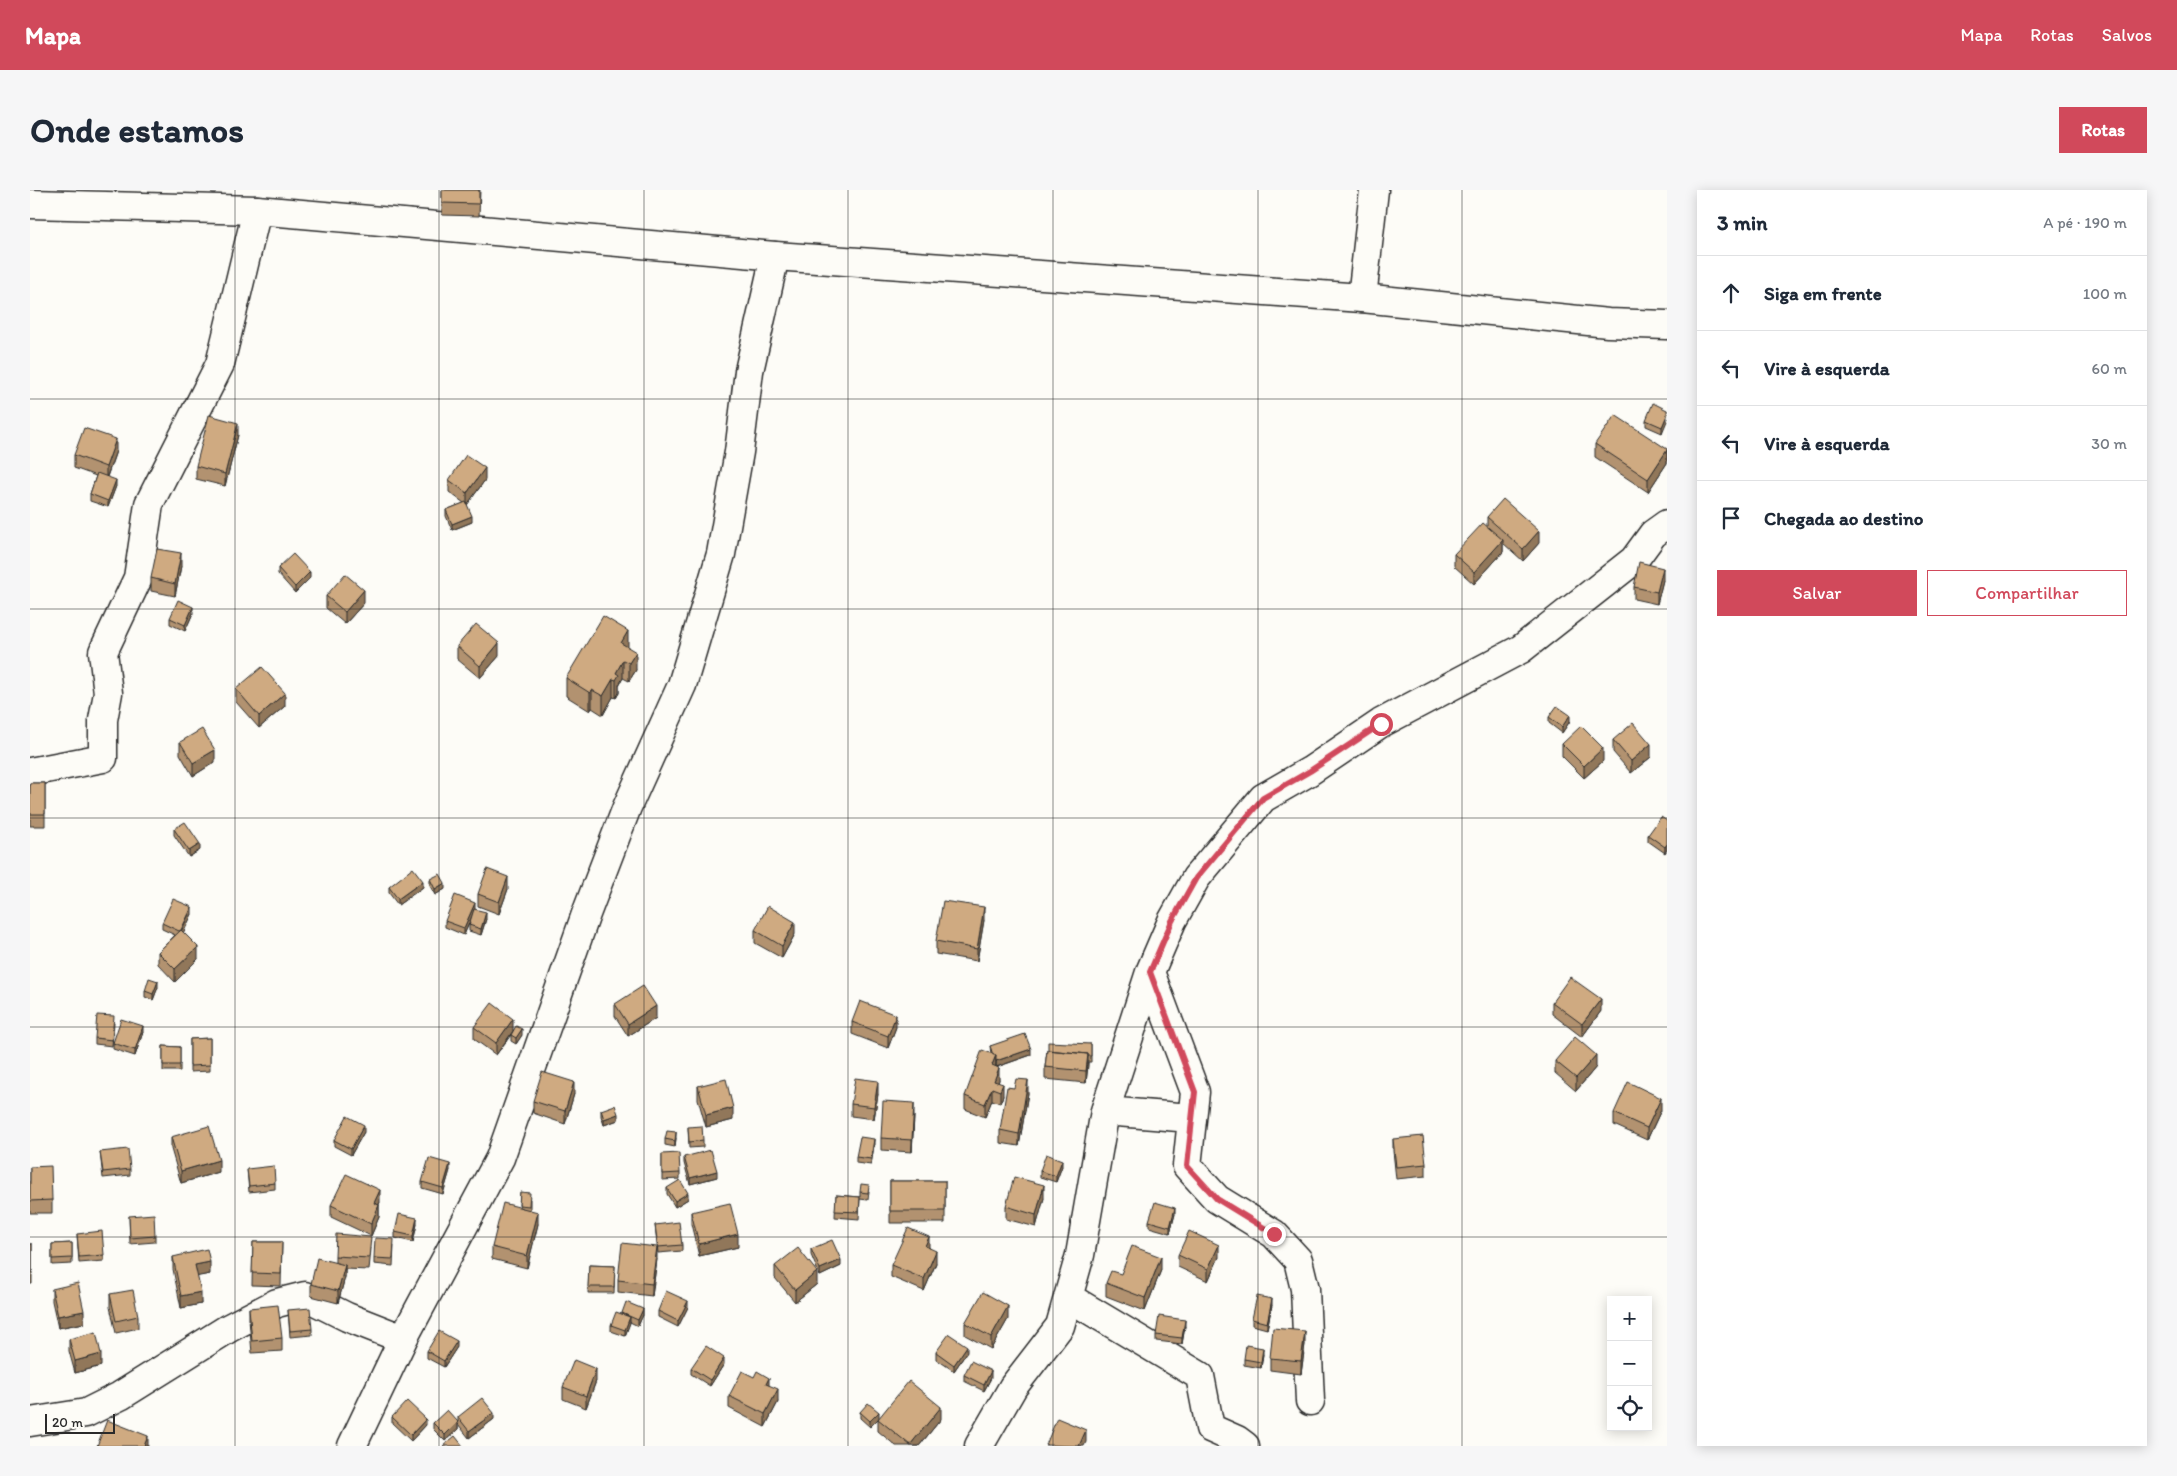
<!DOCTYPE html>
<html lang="pt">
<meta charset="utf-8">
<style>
body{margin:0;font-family:Itim,sans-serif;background:#f6f6f7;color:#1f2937}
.controls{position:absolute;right:15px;bottom:15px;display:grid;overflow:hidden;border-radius:0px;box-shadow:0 2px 12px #0003}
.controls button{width:45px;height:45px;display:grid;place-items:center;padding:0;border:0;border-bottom:1px solid #e0e1e3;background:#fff;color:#1f2937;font:25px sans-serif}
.scale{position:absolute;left:15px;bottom:12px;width:70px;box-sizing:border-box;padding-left:5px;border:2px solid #2b2b2b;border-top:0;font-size:14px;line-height:18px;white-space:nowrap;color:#2b2b2b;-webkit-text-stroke:4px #fdfcf7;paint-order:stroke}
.stop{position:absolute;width:15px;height:15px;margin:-11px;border:4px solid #d1495b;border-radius:50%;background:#fff}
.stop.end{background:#d1495b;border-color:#fff;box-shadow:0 1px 5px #0008}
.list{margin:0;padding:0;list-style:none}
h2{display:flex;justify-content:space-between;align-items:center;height:65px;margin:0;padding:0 20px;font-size:21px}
h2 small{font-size:16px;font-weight:400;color:#747a83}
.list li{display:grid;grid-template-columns:32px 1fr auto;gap:15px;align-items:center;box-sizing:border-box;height:75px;padding:0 20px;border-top:1px solid #e0e1e3}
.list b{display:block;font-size:19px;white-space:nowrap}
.list em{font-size:16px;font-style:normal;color:#747a83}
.actions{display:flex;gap:10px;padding:15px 20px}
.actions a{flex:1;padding:11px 0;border:1px solid #d1495b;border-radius:0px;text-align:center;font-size:18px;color:#d1495b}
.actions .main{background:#d1495b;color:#fff}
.icon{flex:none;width:28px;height:28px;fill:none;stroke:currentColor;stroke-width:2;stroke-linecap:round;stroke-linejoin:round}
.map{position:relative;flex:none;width:1637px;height:1256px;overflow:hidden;border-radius:0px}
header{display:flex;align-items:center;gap:30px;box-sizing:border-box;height:70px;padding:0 25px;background:#d1495b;color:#fff}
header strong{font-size:24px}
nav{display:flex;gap:28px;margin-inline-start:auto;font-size:18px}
.intro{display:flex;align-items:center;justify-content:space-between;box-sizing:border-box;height:120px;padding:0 30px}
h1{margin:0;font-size:35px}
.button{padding:12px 22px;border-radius:0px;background:#d1495b;color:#fff;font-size:18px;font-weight:700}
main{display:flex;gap:30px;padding:0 30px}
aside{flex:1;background:#fff;border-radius:0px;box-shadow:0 2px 12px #0003}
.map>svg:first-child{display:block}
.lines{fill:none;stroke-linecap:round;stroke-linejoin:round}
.minor-casing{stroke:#2b2b2b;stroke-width:31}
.tertiary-casing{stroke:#2b2b2b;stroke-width:31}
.minor{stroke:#fdfcf7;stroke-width:28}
.tertiary{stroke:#fdfcf7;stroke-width:28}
.wall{fill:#b2926f;stroke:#2b2b2b}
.shaded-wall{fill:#91775a;stroke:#2b2b2b}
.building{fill:#cfaa81;stroke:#2b2b2b}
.route{stroke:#d1495b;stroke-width:6}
.grid{fill:none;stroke:#2b2b2b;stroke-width:1;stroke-opacity:0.55}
</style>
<header>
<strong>Mapa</strong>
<nav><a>Mapa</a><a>Rotas</a><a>Salvos</a></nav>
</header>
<div class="intro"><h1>Onde estamos</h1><a class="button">Rotas</a></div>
<main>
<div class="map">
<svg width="1637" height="1256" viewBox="0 0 1637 1256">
<rect width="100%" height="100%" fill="#fdfcf7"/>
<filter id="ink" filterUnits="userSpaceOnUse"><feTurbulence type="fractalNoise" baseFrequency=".02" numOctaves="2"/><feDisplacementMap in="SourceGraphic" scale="10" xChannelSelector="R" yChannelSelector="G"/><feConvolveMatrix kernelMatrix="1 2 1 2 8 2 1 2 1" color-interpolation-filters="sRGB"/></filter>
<g filter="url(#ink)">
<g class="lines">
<defs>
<path id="minor" d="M1332,108L1344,0
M0,582L73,568V530L78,503L73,462L108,388L119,314L190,174L227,20
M1075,921L1161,928
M1038,1107L1170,1186L1180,1238L1207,1250L1215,1256
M1280,1211L1275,1099L1268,1070L1244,1044L1187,1009L1157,976L1165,902L1120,782L1142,731L1166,688L1233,608L1280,581L1351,533L1491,459L1604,370L1623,344L1637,334
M0,1232L56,1223L90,1206L199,1138L247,1113L275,1106L317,1127L373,1149
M322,1256L373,1149L470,968L556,724L597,617L652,495L691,364L709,262L719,181L745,66
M949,1256L983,1197L1030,1136L1050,1065L1075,921L1120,782"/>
<path id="tertiary" d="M0,14L227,20L745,66L1332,108L1578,133L1637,135"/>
</defs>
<use href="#minor" class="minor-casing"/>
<use href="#tertiary" class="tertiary-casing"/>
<use href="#minor" class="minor"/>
<use href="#tertiary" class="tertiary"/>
</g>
<path class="wall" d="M412,0H450L449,26L412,25Z
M1637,220L1632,243L1616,236V230Z
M208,245L195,296L166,289V276Z
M1565,254L1637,259V273L1618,302L1565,267Z
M86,261L77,287L86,296L78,317L60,311V304L66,286L44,278V265Z
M419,290H455L437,315L442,332L422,340L416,326V320L434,313L419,302Z
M1457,327L1509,353L1493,371L1473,353V362L1444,394L1424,376V364L1457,336Z
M151,376L145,406L121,401V388Z
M248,378L280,388L265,403L248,384Z
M1633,390L1627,414L1604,409V397Z
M296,406L334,413L315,434L296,418Z
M163,423L155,441L140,434V428Z
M427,456L469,466L450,488L427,469Z
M598,457L606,480L599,491L593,488L589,495V503L586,508L583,507L573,525L562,518L560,521L536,506V488Z
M206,499L255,516L229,538L206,512Z
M1519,527L1540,531L1532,543L1519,533Z
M1583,550L1621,567L1601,583L1583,562Z
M150,552L185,572L163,586L150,564Z
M1532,554L1573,571L1554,588L1532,566Z
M0,593H15V636H0Z
M1637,631L1635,663L1618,651V645Z
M144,639L170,660L159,667L144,645Z
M400,689L415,699L405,705L400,696Z
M359,697H393L368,715L359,703Z
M478,699L469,724L448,716V704Z
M445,719L456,729L451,745L439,741V735L442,726L434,745L415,737V731Z
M162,724L153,742L168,769L145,792L128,774V762L145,745L132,739V733Z
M954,730L947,771L906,764V751Z
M725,740L765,744L752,768L725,753Z
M128,797L123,810L115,807V801Z
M1522,812L1571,821L1552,847L1522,824Z
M585,814L626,828L598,846L585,826Z
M822,832L866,837L858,858L822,844Z
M84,833L82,856L65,854V848Z
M444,837L483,840L492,845L486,854L481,851V845L466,865L444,849Z
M113,842L105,866L83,859V853Z
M180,848V881L160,882V849Z
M1061,854V872H1058L1056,893L1015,889V877L1017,860Z
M133,856L150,857V881H133Z
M960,856L1001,865L967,877L969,890L968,892L973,906L970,913L962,910L955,927L935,919V906L961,864Z
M1525,871L1566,877L1546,901L1525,883Z
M668,896L703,930L676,937L668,909Z
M984,898L998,903L989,956L970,953V940Z
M544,904L535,934L503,923V911Z
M848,904L844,929L821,926V914Z
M571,920L588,930L574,935L571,926Z
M1631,920L1617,950L1584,935V923Z
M884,926L882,962L851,960V948Z
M658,937L673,950V957L659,958Z
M334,942L321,965L304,956V950Z
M141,947L189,982L151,993L141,959Z
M646,948L645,957L635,955V949Z
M1363,949L1396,974V986L1366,989L1363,961Z
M844,955L841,975L826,973V967Z
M70,962L100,979V985L73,988Z
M632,964L650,983V989L632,990Z
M654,967L687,987L660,994L654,973Z
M1032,976L1026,992L1010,987V981Z
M0,977L22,1010V1023H0Z
M217,979L245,993V999L219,1002Z
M420,980L413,1004L392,998V992Z
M860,991H915V1033H860Z
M637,998L658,1009L645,1017L637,1004Z
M839,1001L838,1010L830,1009L829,1029L805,1027L806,1005L830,1007V1002Z
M490,1002L500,1009V1020L508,1034L497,1078L462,1069V1057L489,1017Z
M1014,1008L1006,1037L976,1029V1016Z
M350,1012L349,1015V1027L341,1046L301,1027V1015Z
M661,1022L708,1057L669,1066L661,1034Z
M1145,1024L1140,1043L1119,1037V1031Z
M99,1026L125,1046V1052L100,1054Z
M387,1034L383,1052L365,1048V1042Z
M625,1035L652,1055V1061L628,1063Z
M47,1044L74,1065V1071L49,1073Z
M223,1052H252L251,1096L222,1095Z
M42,1053V1074L22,1075V1054Z
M0,1054H2V1094H0Z
M364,1055L363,1076L344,1074V1068Z
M899,1057L906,1073L894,1101L861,1087V1075Z
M341,1059L339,1080L315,1079V1087L308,1113L281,1106V1094L305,1072V1066Z
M781,1059L811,1076L790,1086L781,1065Z
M1148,1065L1189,1067L1178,1091L1148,1077Z
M143,1067L180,1084L167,1086L171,1114L151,1118L143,1079Z
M627,1069L622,1106L588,1102V1090Z
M559,1075L585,1076L584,1103H558Z
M745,1076L787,1094L765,1112L745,1088Z
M1131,1080L1115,1121L1076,1106V1093Z
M22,1099L54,1133L28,1138L22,1111Z
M80,1104L108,1126V1138L86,1143L80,1117Z
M1242,1115L1237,1139L1222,1135V1129Z
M658,1117L648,1137L628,1127V1121Z
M219,1118L252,1148V1161L222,1163L219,1130Z
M258,1120L282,1139V1145L260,1147Z
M592,1123L613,1125L608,1136L600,1132L595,1146L581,1141V1135L592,1124Z
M978,1129L961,1159L935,1145V1133Z
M1155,1136L1152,1154L1126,1151V1145Z
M39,1149L71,1176L45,1183L39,1161Z
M1275,1154L1271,1184L1240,1180V1168Z
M427,1157L414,1177L397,1168V1161Z
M906,1162H937L924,1181L906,1169Z
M1233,1164L1231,1178L1214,1175V1169Z
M694,1174L680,1196L661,1184V1178Z
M934,1185L961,1188L954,1201L934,1191Z
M566,1191L556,1218L533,1209V1197Z
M739,1195L748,1212L735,1237L699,1218V1206Z
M830,1222H849L840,1237L830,1228Z
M362,1227L396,1235L381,1251L362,1233Z
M428,1227L464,1229L439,1248L428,1234V1239L415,1251L403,1239V1233L428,1232Z
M848,1229H911L889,1256H866L848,1241Z"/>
<path class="shaded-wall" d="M1637,225V231L1632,243V237Z
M208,233V245L195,296V284Z
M86,249V261L76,289V277Z
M1637,260V273L1618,302V289Z
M455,278V290L437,315V303Z
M86,290V296L78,317V311Z
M442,326V332L422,340V334Z
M1509,341V353L1493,371V359Z
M1473,350V362L1444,394V382Z
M151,363V376L145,406V394Z
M1633,378V390L1627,414V402Z
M280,382V388L265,403V397Z
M334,400V413L315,434V422Z
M163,417V423L155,441V435Z
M598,441V459L591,453Z
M469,453V466L450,488V476Z
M606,462V480L599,491V473Z
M593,470V488L589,495V503L586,508V483Z
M583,489V507L573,525V506Z
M562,500V518L560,521V503Z
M255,503V516L229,538V526Z
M1540,525V531L1532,543V537Z
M1621,554V567L1601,583V571Z
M1573,558V571L1554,588V576Z
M185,560V572L163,586V573Z
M170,654V660L159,667V661Z
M1637,654V660L1635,663V657Z
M478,687V699L469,724V712Z
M393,691V697L368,715V709Z
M415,693V699L405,705V699Z
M445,713V719L434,745V738Z
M162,717V724L151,748V742Z
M954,717V730L947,771V759Z
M456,722V729L451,745V739Z
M765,732V744L752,768V756Z
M168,757V769L145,792V779Z
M128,791V797L123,810V804Z
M1571,809V821L1552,847V834Z
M626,816V828L598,846V834Z
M866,825V837L858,858V846Z
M483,829V841L466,865V853Z
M113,836V842L105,866V860Z
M492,839V845L486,854V848Z
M1001,859V865L966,877V871Z
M1058,864V876L1056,893V881Z
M966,865V878L962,875Z
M1566,865V877L1546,901V888Z
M969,878V890L966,899L964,891Z
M998,890V903L989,956V944Z
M848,891V904L844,929V917Z
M544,892V904L535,934V921Z
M973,894V906L970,913V901Z
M962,898V910L955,927V914Z
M1631,908V920L1617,950V938Z
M884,913V926L882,962V950Z
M703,918V930L676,937V925Z
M588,924V930L574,935V929Z
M334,935V942L321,965V959Z
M646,942V948L645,957V951Z
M844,949V955L841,975V969Z
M189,970V982L151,993V981Z
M1032,970V976L1026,992V986Z
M420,974V980L413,1004V998Z
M687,981V987L660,994V988Z
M1014,995V1008L1006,1037V1025Z
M350,1000V1012L344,1025V1013Z
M658,1003V1009L645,1017V1011Z
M349,1015V1027L341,1046V1034Z
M1145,1018V1024L1140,1043V1037Z
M508,1022V1034L497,1078V1066Z
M387,1028V1034L383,1052V1046Z
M708,1044V1057L669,1066V1054Z
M899,1047V1059L895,1056Z
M1189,1055V1067L1178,1091V1079Z
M627,1057V1069L622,1106V1094Z
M906,1061V1073L894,1101V1089Z
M1131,1067V1080L1115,1121V1108Z
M811,1070V1076L790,1086V1079Z
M180,1072V1084L165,1087V1075Z
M315,1075V1087L308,1113V1101Z
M787,1082V1094L765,1112V1100Z
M171,1102V1114L151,1118V1106Z
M1242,1109V1115L1237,1139V1133Z
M658,1111V1117L648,1137V1131Z
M978,1116V1129L961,1159V1147Z
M613,1119V1125L608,1136V1130Z
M54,1121V1133L28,1138V1126Z
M600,1127V1133L595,1146V1140Z
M1155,1130V1136L1152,1154V1148Z
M1275,1141V1154L1271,1184V1171Z
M427,1151V1157L414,1177V1171Z
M937,1156V1162L924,1181V1175Z
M1233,1158V1164L1231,1178V1172Z
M71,1164V1176L45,1183V1171Z
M694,1168V1174L680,1196V1190Z
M566,1179V1191L556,1218V1206Z
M961,1181V1188L954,1201V1195Z
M739,1188V1200L736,1194Z
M748,1199V1212L735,1237V1224Z
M911,1217V1229L889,1256H880V1255Z
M849,1222V1228L840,1237V1231Z
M464,1223V1229L439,1248V1241Z
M396,1229V1235L381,1251V1245Z
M428,1232V1239L415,1251V1245Z
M1056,1240V1252L1054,1256H1049Z
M118,1246V1256H114Z"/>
<path class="building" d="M412,0H449V14L412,13Z
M1623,213L1637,220V225L1632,237L1616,230Z
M179,225L208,233L195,284L166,276Z
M1585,225L1637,259V260L1618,289L1565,254Z
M54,238L86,249L76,277L44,265Z
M436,265L455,278L437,303L419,290Z
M67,283L86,290L78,311L60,304Z
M1473,309L1509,341L1493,359L1457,327Z
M436,312L442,326L422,334L416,320Z
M1453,333L1473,350L1444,382L1424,364Z
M127,359L151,363L145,394L121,388Z
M263,364L280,382L265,397L248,378Z
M1609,372L1633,378L1627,402L1604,397Z
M315,384L334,400L315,422L296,406Z
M148,410L163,417L155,435L140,428Z
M573,426L598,441L591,453L606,462L599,473L593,470L586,483L589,485L586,490L583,489L573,506L562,500L560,503L536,488Z
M446,434L469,453L450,476L427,456Z
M232,477L255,503L229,526L206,499Z
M1527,516L1540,525L1532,537L1519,527Z
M1603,533L1621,554L1601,571L1583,550Z
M1551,536L1573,558L1554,576L1532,554Z
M172,539L185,560L163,573L150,552Z
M0,593H15V624H0Z
M1631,627L1637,631V654L1635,657L1618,645Z
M155,632L170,654L159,661L144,639Z
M383,678L393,691L368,709L359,697Z
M457,679L478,687L469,712L448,704Z
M410,684L415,693L405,699L400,689Z
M425,705L445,713L434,738L415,731Z
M143,709L162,717L151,740L149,741L132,733Z
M913,711L954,717L947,759L906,751Z
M738,716L765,732L752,756L725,740Z
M444,719L456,722L451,739L439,735Z
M151,740L168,757L145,779L128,762Z
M1540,787L1571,809L1552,834L1522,812Z
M119,788L128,791L123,804L115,801Z
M613,796L626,816L598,834L585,814Z
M830,811L866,825L858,846L822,832Z
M462,813L483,829L466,853L444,837Z
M67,825L84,826L82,850L65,848Z
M91,829L113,836L105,860L83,853Z
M486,836L492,839L486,848L481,845Z
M995,844L1001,859L966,871V865H963L960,856Z
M1545,847L1566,865L1546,888L1525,871Z
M180,848V875L160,876V849Z
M1018,852L1061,854V866H1058V864L1018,860Z
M133,856L150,857V875H133Z
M952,860L966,865L962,875L969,878L964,891L973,894L970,901L962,898L955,914L935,906Z
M1017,860L1058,864L1056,881L1015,877Z
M512,882L544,892L535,921L503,911Z
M825,888L848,891L844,917L821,914Z
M696,889L703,918L676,925L668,896Z
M986,889L998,890L989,944L970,940L977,897L984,898Z
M1598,892L1631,908L1617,938L1584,923Z
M853,911L884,913L882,950L851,948Z
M585,915L588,924L574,929L571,920Z
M317,926L334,935L321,959L304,950Z
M179,936L189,970L151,981L141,947Z
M672,936L673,950L659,952L658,937Z
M637,941L646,942L645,951L635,949Z
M1393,946L1396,974L1366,977L1363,949Z
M830,947L844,949L841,969L826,967Z
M98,959L100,979L73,982L70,962Z
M681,960L687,981L660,988L654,967Z
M649,963L650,983L632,984V964Z
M1016,964L1032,970L1026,986L1010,981Z
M399,968L420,974L413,998L392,992Z
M21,976L22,1010L0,1011V977Z
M244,976L245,993L219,996L217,979Z
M316,984L350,1000L344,1013L349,1015L341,1034L301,1015Z
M984,987L1014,995L1006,1025L976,1016Z
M650,990L658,1003L645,1011L637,998Z
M860,991H915V1021H860Z
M831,994L839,995L838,1003L830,1002Z
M490,1002L500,1003L499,1016L489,1015Z
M806,1005L830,1007L829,1022L805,1021Z
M1125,1012L1145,1018L1140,1037L1119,1031Z
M473,1013L508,1022L497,1066L462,1057Z
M700,1013L708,1044L669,1054L661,1022Z
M124,1024L125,1046L100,1048L99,1026Z
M369,1024L387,1028L383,1046L365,1042Z
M649,1032L652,1055L628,1057L625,1035Z
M878,1038L899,1047L895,1056L906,1061L894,1089L861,1075Z
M72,1041L74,1065L49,1067L47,1044Z
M1159,1041L1189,1055L1178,1079L1148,1065Z
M306,1044L341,1047L339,1068L305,1066Z
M345,1048L364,1049L363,1069L344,1068Z
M802,1050L811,1070L790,1079L781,1059Z
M223,1052H252L251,1084L222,1083Z
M42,1053V1068L22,1069V1054Z
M592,1053L627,1057L622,1094L588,1090Z
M0,1054H2V1082H0Z
M1102,1056L1131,1067L1115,1108L1076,1093L1081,1081L1091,1084Z
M768,1058L787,1082L765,1100L745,1076Z
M177,1059L180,1072L165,1075L171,1102L151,1106L143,1067Z
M287,1068L315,1075L308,1101L281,1094Z
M559,1075L585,1076L584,1097H558Z
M48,1093L54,1121L28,1126L22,1099Z
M103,1100L108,1126L86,1131L80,1104Z
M636,1101L658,1111L648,1131L628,1121Z
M953,1102L978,1116L961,1147L935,1133Z
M1227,1106L1242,1109L1237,1133L1222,1129Z
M596,1112L613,1119L608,1130L592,1123Z
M248,1115L252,1148L222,1151L219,1118Z
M280,1118L282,1139L260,1141L258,1120Z
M586,1122L600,1127L595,1140L581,1135Z
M1129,1126L1155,1130L1152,1148L1126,1145Z
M1243,1138L1275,1141L1271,1171L1240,1168Z
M409,1141L427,1151L414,1171L397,1161Z
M66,1142L71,1164L45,1171L39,1149Z
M919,1144L937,1156L924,1175L906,1162Z
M1216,1155L1233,1158L1231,1172L1214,1169Z
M676,1156L694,1168L680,1190L661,1178Z
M544,1170L566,1179L556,1206L533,1197Z
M941,1171L961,1181L954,1195L934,1185Z
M712,1181L724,1187L727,1181L739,1188L736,1194L748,1199L735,1224L699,1206Z
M879,1191L911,1217L880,1255L848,1229Z
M452,1208L464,1223L439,1241L428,1227Z
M377,1211L396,1229L381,1245L362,1227Z
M838,1213L849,1222L840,1231L830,1222Z
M417,1220L428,1232L415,1245L403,1233Z
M1027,1228L1056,1240L1049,1256L1016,1255Z
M77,1230L118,1246L114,1256H67Z
M425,1246L433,1256H413Z"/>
</g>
<g class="lines" filter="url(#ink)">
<path class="route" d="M1244,1044L1187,1009L1157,976L1165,902L1120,782L1142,731L1166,688L1233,608L1280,581L1351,534"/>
</g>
<path class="grid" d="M205,0V1256M409,0V1256M614,0V1256M818,0V1256M1023,0V1256M1228,0V1256M1432,0V1256M0,209H1637M0,419H1637M0,628H1637M0,837H1637M0,1047H1637"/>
</svg>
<div class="controls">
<button>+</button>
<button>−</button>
<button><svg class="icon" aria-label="locate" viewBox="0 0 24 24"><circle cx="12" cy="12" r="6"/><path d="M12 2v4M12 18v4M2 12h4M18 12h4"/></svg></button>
</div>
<div class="scale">20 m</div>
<div class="stop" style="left:1351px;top:534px"></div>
<div class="stop end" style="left:1244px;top:1044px"></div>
</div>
<aside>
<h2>3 min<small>A pé · 190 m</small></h2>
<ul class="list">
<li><svg class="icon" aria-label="ahead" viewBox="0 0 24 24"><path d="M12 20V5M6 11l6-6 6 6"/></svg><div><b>Siga em frente</b></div><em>100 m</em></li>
<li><svg class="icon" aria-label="left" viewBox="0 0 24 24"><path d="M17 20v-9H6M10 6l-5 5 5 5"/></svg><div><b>Vire à esquerda</b></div><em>60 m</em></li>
<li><svg class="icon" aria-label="left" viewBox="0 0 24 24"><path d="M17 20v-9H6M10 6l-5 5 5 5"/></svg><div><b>Vire à esquerda</b></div><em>30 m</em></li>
<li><svg class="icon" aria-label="arrive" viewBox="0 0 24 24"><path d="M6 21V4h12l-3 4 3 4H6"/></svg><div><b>Chegada ao destino</b></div></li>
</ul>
<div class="actions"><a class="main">Salvar</a><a>Compartilhar</a></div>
</aside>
</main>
